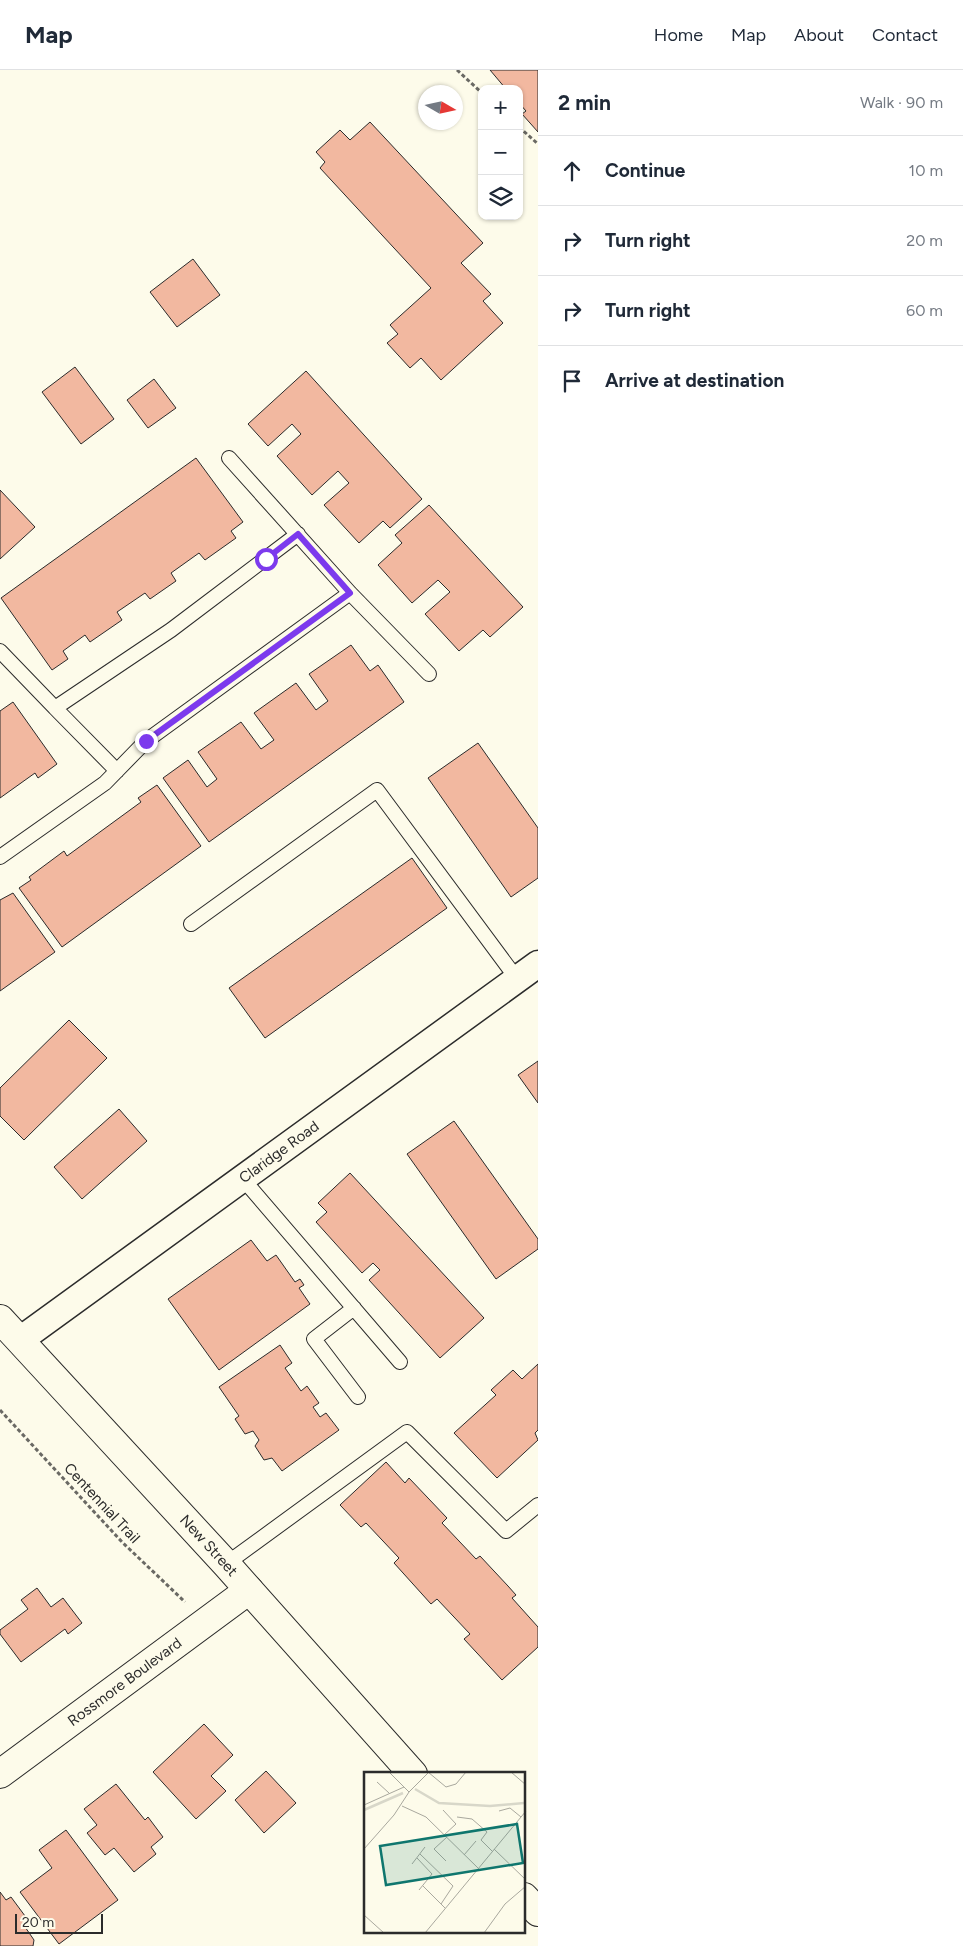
<!DOCTYPE html>
<meta charset="utf-8">
<style>
body{margin:0;font-family:Figtree,sans-serif;background:#f6f6f7;color:#1f2937}
.controls{position:absolute;right:15px;top:15px;display:grid;overflow:hidden;border-radius:10px;box-shadow:0 1px 4px #0004}
.controls button{width:45px;height:45px;display:grid;place-items:center;padding:0;border:0;border-bottom:1px solid #e0e1e3;background:#fff;color:#1f2937;font:25px sans-serif}
.compass{position:absolute;left:418px;top:15px;width:45px;height:45px;border-radius:50%;background:#fff;box-shadow:0 1px 4px #0004;rotate:99deg}
.scale{position:absolute;left:15px;bottom:12px;width:88px;box-sizing:border-box;padding-left:5px;border:2px solid #2b2b2b;border-top:0;font-size:14px;line-height:18px;white-space:nowrap;color:#2b2b2b;-webkit-text-stroke:4px #fdfbea;paint-order:stroke}
.stop{position:absolute;width:15px;height:15px;margin:-11px;border:4px solid #7c3aed;border-radius:50%;background:#fff}
.stop.end{background:#7c3aed;border-color:#fff;box-shadow:0 1px 5px #0008}
.list{margin:0;padding:0;list-style:none}
h2{display:flex;justify-content:space-between;align-items:center;height:65px;margin:0;padding:0 20px;font-size:21px}
h2 small{font-size:16px;font-weight:400;color:#747a83}
.list li{display:grid;grid-template-columns:32px 1fr auto;gap:15px;align-items:center;box-sizing:border-box;height:70px;padding:0 20px;border-top:1px solid #e0e1e3}
.list b{display:block;font-size:19px;white-space:nowrap}
.list em{font-size:16px;font-style:normal;color:#747a83}
.icon{flex:none;width:28px;height:28px;fill:none;stroke:currentColor;stroke-width:2;stroke-linecap:round;stroke-linejoin:round}
.map{position:relative;flex:none;width:538px;height:1876px;overflow:hidden}
header{display:flex;align-items:center;gap:30px;box-sizing:border-box;height:70px;padding:0 25px;background:#fff;border-bottom:1px solid #e0e1e3}
header strong{font-size:24px}
nav{display:flex;gap:28px;margin-inline-start:auto;font-size:18px}
main{display:flex}
aside{flex:1;background:#fff}
.map>svg:first-child{display:block}
.building{fill:#f2b8a0;stroke:#2b2b2b}
.lines{fill:none;stroke-linecap:round;stroke-linejoin:round}
.lane-casing{stroke:#2b2b2b;stroke-width:16}
.street-casing{stroke:#2b2b2b;stroke-width:29}
.secondary-casing{stroke:#2b2b2b;stroke-width:30}
.path{stroke:#6a6964;stroke-width:3;stroke-dasharray:4 2.5;stroke-linecap:butt}
.lane{stroke:#fdfbea;stroke-width:14}
.street{stroke:#fdfbea;stroke-width:26}
.secondary{stroke:#fdfbea;stroke-width:28}
.route{stroke:#7c3aed;stroke-width:6}
.labels{text-anchor:middle;dominant-baseline:central;stroke-width:4;stroke-linejoin:round;paint-order:stroke}
.street-label{font-size:15px;fill:#2b2b2b;stroke:#fdfbea}
.inset-river{fill:none;stroke:#d8d7c9;stroke-width:2.5}
.inset-road{fill:none;stroke:#a9a89e;stroke-width:1}
.view{fill:#0f766e;fill-opacity:0.15;stroke:#0f766e;stroke-width:2.5}
.inset-edge{fill:none;stroke:#2b2b2b;stroke-width:2.5}
</style>
<header>
<strong>Map</strong>
<nav><a>Home</a><a>Map</a><a>About</a><a>Contact</a></nav>
</header>
<main>
<div class="map">
<svg width="538" height="1876" viewBox="0 0 538 1876">
<rect width="100%" height="100%" fill="#fdfbea"/>
<path class="building" d="M490,0H538V62L522,44L526,41L519,33V19H506Z
M370,52L483,173L461,193L491,224L483,231L503,253L441,310L421,288L410,298L387,273L398,264L390,255L431,218L320,98L325,92L316,82L340,60L350,70Z
M193,189L220,225L177,257L150,222Z
M75,297L114,349L81,374L42,322Z
M306,301L422,429L390,458L383,451L359,473L324,435L349,413L338,401L312,425L277,386L301,364L292,354L268,376L248,354Z
M154,309L176,338L148,358L127,330Z
M196,388L243,452L231,461L236,468L205,490L199,483L171,503L176,511L150,529L145,523L117,542L122,550L90,572L85,565L63,581L68,589L52,600L1,528Z
M0,420L35,457L0,489Z
M429,435L523,537L490,567L483,560L459,581L425,544L450,522L438,510L412,533L378,495L402,473L395,465Z
M351,575L370,601L378,595L404,632L209,772L163,708L188,690L207,717L217,709L198,682L241,652L261,679L274,670L254,643L296,613L316,640L328,631L309,604Z
M13,632L57,694L38,708L35,703L0,728V641Z
M478,673L538,758V808L511,827L428,708Z
M157,715L201,776L62,877L19,818L31,810L29,807L64,781L67,786L141,732L138,728Z
M412,788L447,838L265,968L229,918Z
M13,823L55,882L0,921V830Z
M69,950L107,988L24,1070L0,1046V1018Z
M538,991V1033L518,1005Z
M119,1039L147,1071L82,1129L54,1097Z
M454,1051L538,1169V1179L496,1209L407,1084Z
M350,1103L484,1248L440,1288L369,1210L380,1200L373,1193L362,1203L316,1152L327,1142L318,1133Z
M251,1170L267,1191L276,1185L295,1212L300,1209L304,1215L299,1218L310,1234L219,1300L168,1229Z
M280,1275L292,1293L285,1298L301,1321L307,1316L319,1333L313,1337L320,1347L326,1343L339,1360L282,1401L272,1388L264,1390L255,1376L259,1370L253,1361L245,1364L235,1349L239,1346L219,1317Z
M538,1294V1360L535,1363L538,1370L497,1408L454,1363L496,1325L491,1320L513,1300L522,1309Z
M386,1392L405,1413L409,1408L447,1448L442,1453L476,1489L480,1486L508,1516L516,1525L512,1528L538,1557V1577L502,1610L464,1569L470,1564L437,1529L431,1534L394,1493L399,1488L366,1453L361,1457L340,1435Z
M37,1518L51,1537L63,1528L82,1553L68,1564L65,1559L21,1592L0,1564V1560L28,1539L21,1530Z
M204,1654L233,1685L211,1706L226,1721L196,1749L153,1702Z
M266,1701L296,1733L264,1763L235,1730Z
M116,1714L145,1750L148,1747L163,1767L151,1777L156,1784L134,1802L114,1778L105,1785L87,1763L97,1755L84,1739Z
M66,1760L118,1830L59,1874L20,1822L52,1798L39,1780Z
M0,1822L6,1830L11,1827L28,1850L23,1854L34,1870L33,1876H0Z"/>
<g class="lines">
<defs>
<path id="lane" d="M229,388L350,523L429,604
M0,581L55,638L171,560L298,464
M55,638L117,701
M0,787L105,713L146,671L350,523
M191,854L377,720L517,909
M242,1108L400,1292
M354,1238L314,1269L358,1327
M226,1494L407,1362L506,1461L538,1435"/>
<g id="street">
<path id="s1" d="M20,1270L538,894"/>
</g>
<g id="secondary">
<path id="s2" d="M0,1249L226,1494L413,1704"/>
<path id="s3" d="M0,1704L249,1520"/>
<path d="M524,1827L538,1842"/>
</g>
</defs>
<use href="#lane" class="lane-casing"/>
<use href="#street" class="street-casing"/>
<use href="#secondary" class="secondary-casing"/>
<path class="path" d="M457,0L482,23
M519,57L538,74
M0,1340L122,1472L185,1532"/>
<use href="#lane" class="lane"/>
<use href="#street" class="street"/>
<use href="#secondary" class="secondary"/>
</g>
<g class="lines">
<path class="route" d="M146,671L350,523L298,464L266,489"/>
</g>
<g class="labels">
<g class="street-label">
<text stroke="none"><textPath href="#s1" startOffset="320">Claridge Road</textPath></text>
<text transform="translate(102 1433) rotate(47)">Centennial Trail</text>
<text stroke="none"><textPath href="#s2" startOffset="308">New Street</textPath></text>
<text stroke="none"><textPath href="#s3" startOffset="155">Rossmore Boulevard</textPath></text>
</g>
</g>
<g transform="translate(364 1702)">
<rect width="161" height="161" fill="#fdfbea"/>
<path class="inset-river" d="M51,17L75,31L126,34L160,31M0,38L39,21"/>
<path class="inset-road" d="M25,0L45,20M64,0L82,15L92,12L102,0M147,0L162,13M13,10L25,21M0,33L40,15M38,34L62,45L115,97M79,38L92,52L80,63M135,39L146,36L157,45M93,45L108,47L123,60L117,68L128,79M0,77L30,43L45,20L65,0M130,77L162,108M56,82L89,114L77,132M100,83L112,69M53,86L68,102L55,118M82,89L70,77L83,65M48,92L61,75M59,114L81,136M0,143L20,161M61,161L162,39M120,161L141,132L162,114"/>
<path class="view" d="M153,52L159,91L22,113L16,74Z"/>
<rect width="161" height="161" class="inset-edge"/>
</g>
</svg>
<div class="controls">
<button>+</button>
<button>−</button>
<button><svg class="icon" aria-label="layers" viewBox="0 0 24 24"><path d="M12 4l9 5-9 5-9-5zM3 14l9 5 9-5"/></svg></button>
</div>
<svg class="compass" viewBox="-18 -18 36 36"><path d="M0-13l5 13h-10z" fill="#e53935"/><path d="M0 13l5-13h-10z" fill="#747a83"/></svg>
<div class="scale">20 m</div>
<div class="stop" style="left:266px;top:489px"></div>
<div class="stop end" style="left:146px;top:671px"></div>
</div>
<aside>
<h2>2 min<small>Walk · 90 m</small></h2>
<ul class="list">
<li><svg class="icon" aria-label="ahead" viewBox="0 0 24 24"><path d="M12 20V5M6 11l6-6 6 6"/></svg><div><b>Continue</b></div><em>10 m</em></li>
<li><svg class="icon" aria-label="right" viewBox="0 0 24 24"><path d="M7 20v-9h11M14 6l5 5-5 5"/></svg><div><b>Turn right</b></div><em>20 m</em></li>
<li><svg class="icon" aria-label="right" viewBox="0 0 24 24"><path d="M7 20v-9h11M14 6l5 5-5 5"/></svg><div><b>Turn right</b></div><em>60 m</em></li>
<li><svg class="icon" aria-label="arrive" viewBox="0 0 24 24"><path d="M6 21V4h12l-3 4 3 4H6"/></svg><div><b>Arrive at destination</b></div></li>
</ul>
</aside>
</main>
